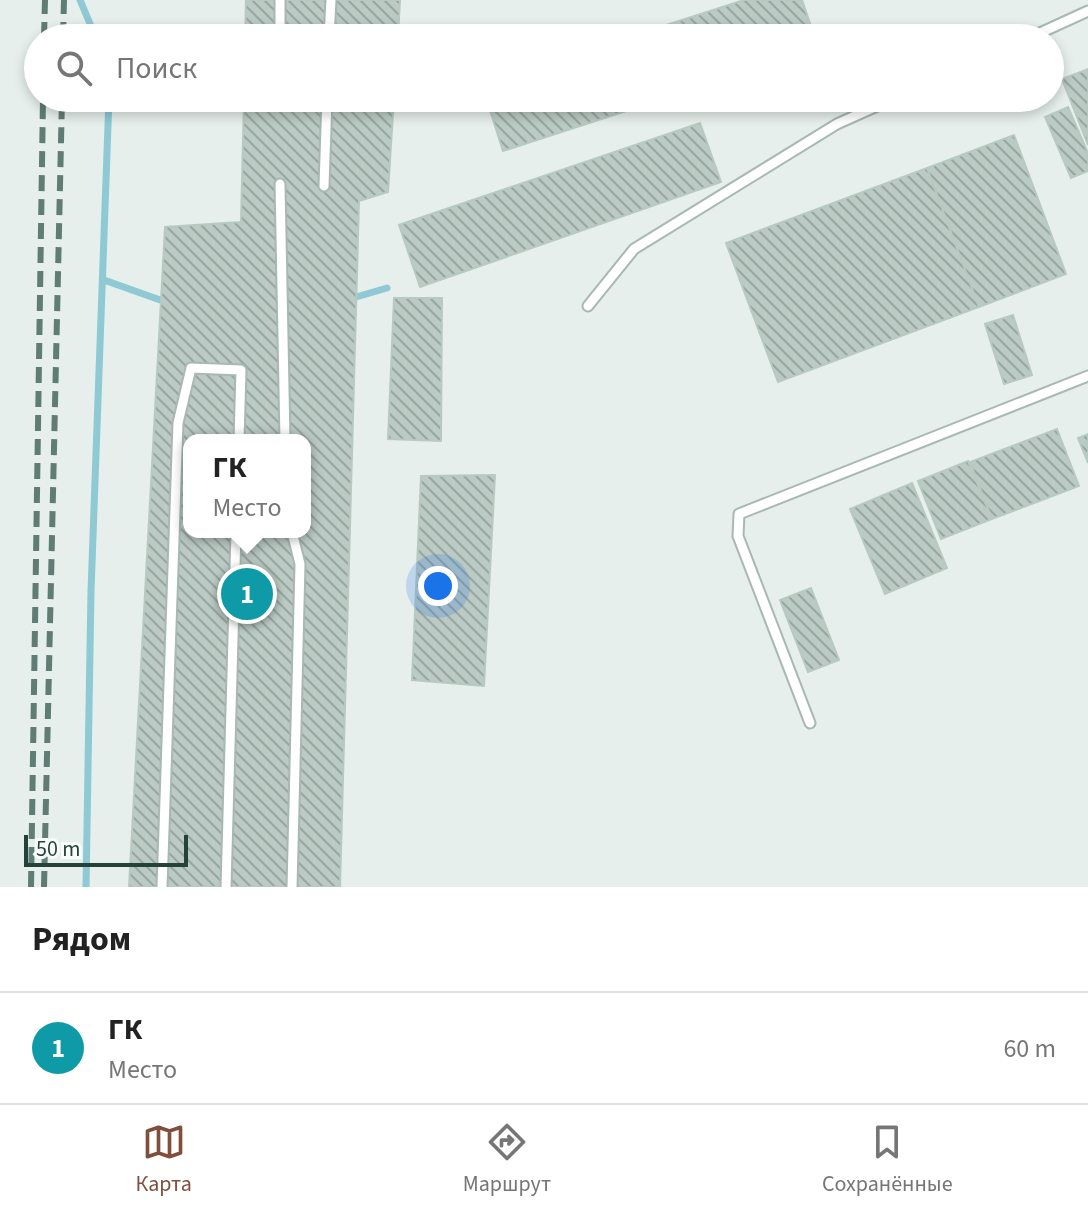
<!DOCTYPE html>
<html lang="ru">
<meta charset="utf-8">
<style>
body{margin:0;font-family:"Source Sans 3",sans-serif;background:#f2f2f2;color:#222}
.scale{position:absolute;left:24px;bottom:20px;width:164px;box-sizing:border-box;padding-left:8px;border:4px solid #24423a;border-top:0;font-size:22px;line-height:28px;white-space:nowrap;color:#24423a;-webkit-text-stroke:6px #f7fbf9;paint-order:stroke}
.you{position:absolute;left:438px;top:586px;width:28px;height:28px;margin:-20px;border:6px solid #fff;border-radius:50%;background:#1a73e8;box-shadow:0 0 0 12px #1a73e833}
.badge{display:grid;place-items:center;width:52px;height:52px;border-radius:50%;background:#804e3d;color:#fff;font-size:26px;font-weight:700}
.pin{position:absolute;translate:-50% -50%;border:4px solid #fff;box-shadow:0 2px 8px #0006}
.popup{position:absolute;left:183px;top:434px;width:128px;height:104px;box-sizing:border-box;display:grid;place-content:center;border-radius:16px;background:#fff;filter:drop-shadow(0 2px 6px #0005);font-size:26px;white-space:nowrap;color:#767676}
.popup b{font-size:30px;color:#222}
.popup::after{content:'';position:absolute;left:50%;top:100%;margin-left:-16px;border:16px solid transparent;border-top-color:#fff}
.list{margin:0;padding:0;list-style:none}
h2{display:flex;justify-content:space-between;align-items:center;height:104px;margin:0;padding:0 32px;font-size:34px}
h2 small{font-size:26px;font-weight:400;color:#767676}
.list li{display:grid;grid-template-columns:52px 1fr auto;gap:24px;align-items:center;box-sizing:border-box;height:112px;padding:0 32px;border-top:2px solid #e0e0e0}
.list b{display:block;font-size:30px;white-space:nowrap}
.list p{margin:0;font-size:26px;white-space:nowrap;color:#767676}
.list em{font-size:26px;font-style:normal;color:#767676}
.icon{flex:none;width:44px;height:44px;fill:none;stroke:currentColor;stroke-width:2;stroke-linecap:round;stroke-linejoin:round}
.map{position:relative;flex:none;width:1088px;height:887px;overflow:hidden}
.search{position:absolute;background:#fff;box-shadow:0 4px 12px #0003;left:24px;right:24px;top:24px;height:88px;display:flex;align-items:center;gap:20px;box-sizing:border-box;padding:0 28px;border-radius:44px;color:#767676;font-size:30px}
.sheet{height:216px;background:#fff}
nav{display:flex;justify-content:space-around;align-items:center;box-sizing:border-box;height:112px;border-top:2px solid #e0e0e0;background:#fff;font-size:22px;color:#767676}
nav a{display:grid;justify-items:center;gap:4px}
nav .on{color:#804e3d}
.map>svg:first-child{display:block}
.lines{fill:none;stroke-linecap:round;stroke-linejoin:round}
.stream{stroke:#8ec9d4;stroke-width:7}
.building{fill:url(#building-back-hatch);stroke:#b8c9c2;stroke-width:2;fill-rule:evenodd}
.lane-casing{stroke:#a8b8b2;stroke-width:13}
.lane{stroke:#fff;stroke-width:9}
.rail{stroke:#5f7d75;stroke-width:6;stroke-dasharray:16 8;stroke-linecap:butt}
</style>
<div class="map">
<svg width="1088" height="887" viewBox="0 0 1088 887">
<defs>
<pattern id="building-back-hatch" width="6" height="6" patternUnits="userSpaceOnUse" patternTransform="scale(2)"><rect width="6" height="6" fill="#bbcac4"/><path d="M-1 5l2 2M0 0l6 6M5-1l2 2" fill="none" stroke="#98a6a0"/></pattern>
</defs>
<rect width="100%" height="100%" fill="#e6efeb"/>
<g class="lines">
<path class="stream" d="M80,0L96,38
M104,280L163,301
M356,297L387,288
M86,887L91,591L109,98"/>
</g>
<path class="building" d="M246,0H400L398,38H245Z
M744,0H802L815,38H626Z
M1088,69V145L1062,79Z
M244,98H394L388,192L359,201L340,887H129L165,227L241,222ZM189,440H305V532H189Z
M486,98H666L503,151Z
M1068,107L1088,153V171L1071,178L1045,117Z
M700,123L721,182L420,287L399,225Z
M1014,135L1066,274L979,307L927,168Z
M927,168L979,307L778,382L726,243Z
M394,298H442L441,441L388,439Z
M1013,315L1032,375L1004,384L985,324Z
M1057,429L1079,486L992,519L970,462Z
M1088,434V463L1078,438Z
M968,461L992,519L941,539L918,481Z
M495,475L484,686L412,680L421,476Z
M912,483L947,568L885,594L850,509Z
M811,588L839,660L808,672L780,600Z"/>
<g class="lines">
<defs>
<path id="lane" d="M280,38V0
M329,38L331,0
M1029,38L1088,11
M279,104V98
M280,184L285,440
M324,186L327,98
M588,306L634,249L837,124L895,98
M292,532L300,564L292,887
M810,723L738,536L739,514L1088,376
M162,887L178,423L191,368L241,370L239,440
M226,887L236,532"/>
</defs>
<use href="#lane" class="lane-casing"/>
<use href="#lane" class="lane"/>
<path class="rail" d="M44,38L45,0
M63,38L64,0
M31,887L43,98
M44,887L62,98"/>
</g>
</svg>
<div class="scale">50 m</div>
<div class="you"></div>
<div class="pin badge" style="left:247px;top:594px;background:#0f9aa8">1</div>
<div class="popup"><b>ГК</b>Место</div>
<div class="search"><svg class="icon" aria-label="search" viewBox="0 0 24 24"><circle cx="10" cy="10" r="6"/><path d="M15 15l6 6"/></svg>Поиск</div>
</div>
<section class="sheet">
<h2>Рядом<small></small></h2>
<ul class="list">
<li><span class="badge" style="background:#0f9aa8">1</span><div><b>ГК</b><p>Место</p></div><em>60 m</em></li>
</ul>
</section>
<nav>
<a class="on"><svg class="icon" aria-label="map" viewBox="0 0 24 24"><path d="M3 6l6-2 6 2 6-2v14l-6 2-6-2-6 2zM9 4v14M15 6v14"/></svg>Карта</a>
<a><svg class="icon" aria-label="directions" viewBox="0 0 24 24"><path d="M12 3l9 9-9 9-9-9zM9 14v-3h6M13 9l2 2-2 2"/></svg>Маршрут</a>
<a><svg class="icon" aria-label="saved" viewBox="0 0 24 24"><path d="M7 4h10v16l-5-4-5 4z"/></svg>Сохранённые</a>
</nav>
